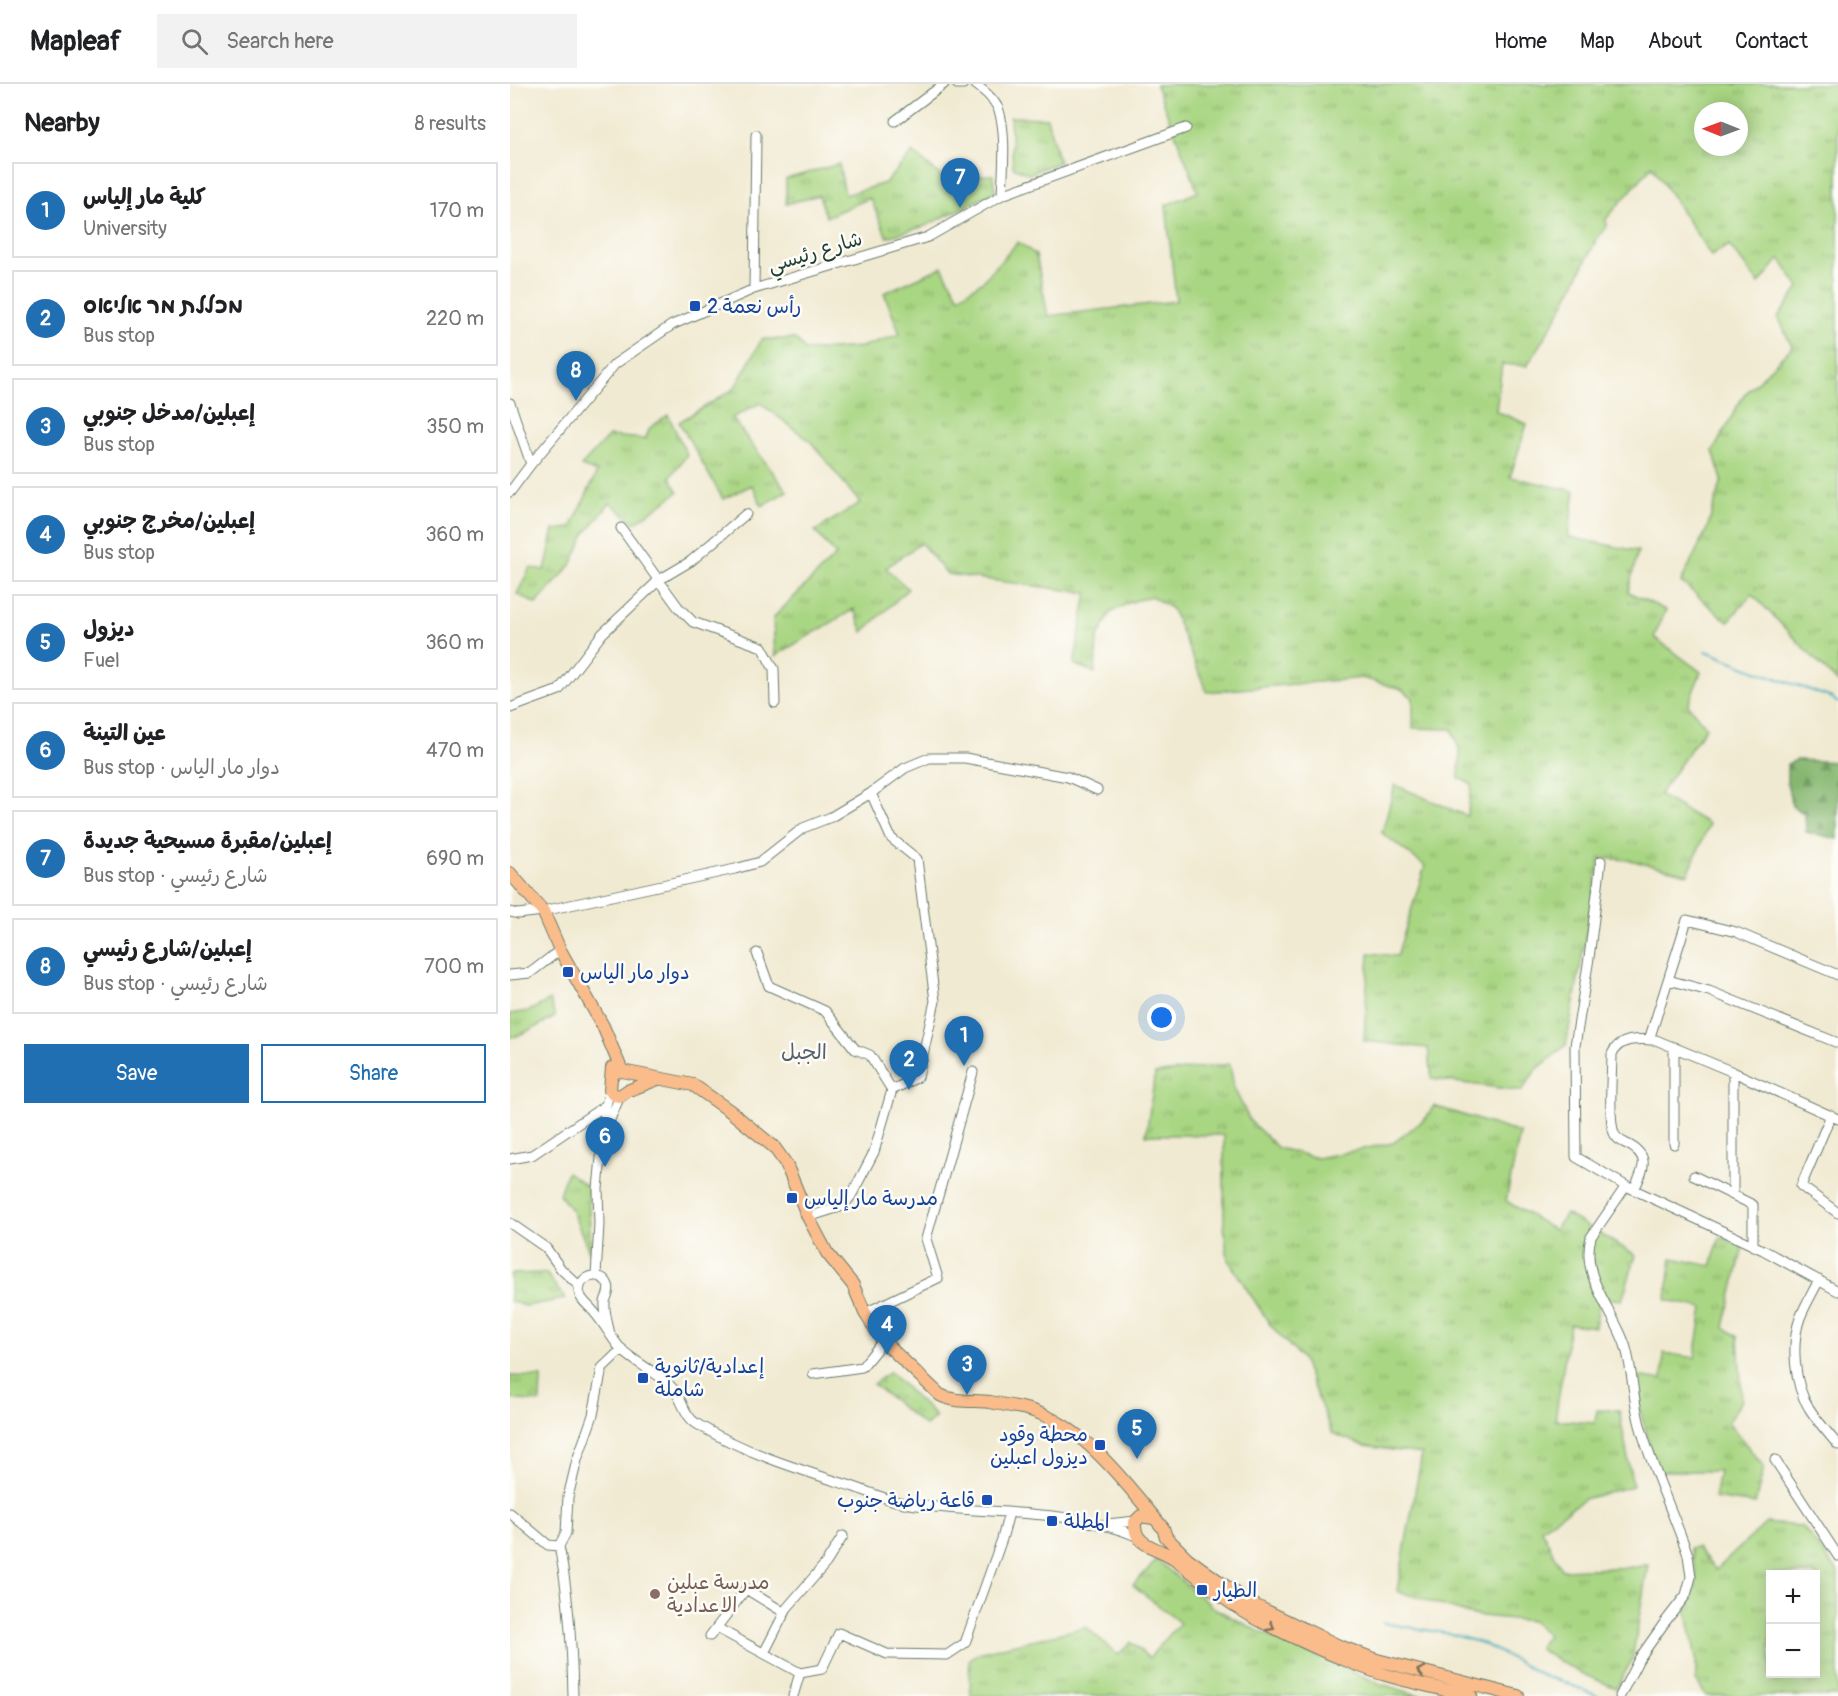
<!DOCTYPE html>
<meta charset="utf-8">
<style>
body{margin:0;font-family:Pangolin,"Playpen Sans Arabic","Playpen Sans Hebrew",sans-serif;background:#f2f2f2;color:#202124}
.controls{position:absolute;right:18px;bottom:18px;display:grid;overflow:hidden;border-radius:0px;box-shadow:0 3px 15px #0003}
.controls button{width:54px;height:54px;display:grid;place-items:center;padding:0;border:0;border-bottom:2px solid #e0e0e0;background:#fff;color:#202124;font:30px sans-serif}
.compass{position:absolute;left:1184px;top:18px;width:54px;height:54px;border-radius:50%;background:#fff;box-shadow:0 3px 15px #0003;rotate:271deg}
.you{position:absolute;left:652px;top:934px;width:21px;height:21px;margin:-15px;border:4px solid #fff;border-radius:50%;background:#1a73e8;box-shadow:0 0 0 9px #1a73e833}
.badge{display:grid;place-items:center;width:39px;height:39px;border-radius:50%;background:#1f6fb2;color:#fff;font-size:20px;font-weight:700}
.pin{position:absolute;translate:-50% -50px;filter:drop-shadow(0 2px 3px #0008)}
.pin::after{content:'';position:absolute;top:32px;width:21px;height:18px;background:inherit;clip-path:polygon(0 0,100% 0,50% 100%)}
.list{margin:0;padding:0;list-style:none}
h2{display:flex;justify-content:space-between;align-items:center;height:78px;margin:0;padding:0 24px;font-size:26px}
h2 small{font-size:20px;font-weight:400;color:#757577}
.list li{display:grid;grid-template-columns:39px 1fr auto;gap:18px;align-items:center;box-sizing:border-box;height:96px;margin:0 12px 12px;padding:0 12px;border:2px solid #e0e0e0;border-radius:0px}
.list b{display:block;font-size:22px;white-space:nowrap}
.list p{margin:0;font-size:20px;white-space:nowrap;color:#757577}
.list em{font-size:20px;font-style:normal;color:#757577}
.actions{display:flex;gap:12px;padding:18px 24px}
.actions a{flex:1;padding:14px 0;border:2px solid #1f6fb2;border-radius:0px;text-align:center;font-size:21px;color:#1f6fb2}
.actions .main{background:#1f6fb2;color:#fff}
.icon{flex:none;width:33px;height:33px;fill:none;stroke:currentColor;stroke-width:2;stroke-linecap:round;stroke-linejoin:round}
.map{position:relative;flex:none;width:1328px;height:1612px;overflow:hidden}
header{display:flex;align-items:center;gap:36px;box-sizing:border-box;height:84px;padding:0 30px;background:#fff;border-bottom:2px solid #e0e0e0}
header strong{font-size:28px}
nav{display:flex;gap:33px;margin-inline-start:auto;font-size:21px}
.search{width:420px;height:54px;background:#f2f2f2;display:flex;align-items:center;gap:15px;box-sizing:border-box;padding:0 21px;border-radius:0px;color:#757577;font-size:22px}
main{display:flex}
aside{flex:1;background:#fff}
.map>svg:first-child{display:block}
.grass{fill:url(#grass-tufts);stroke:#648a5b;stroke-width:1.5;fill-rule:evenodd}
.forest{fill:url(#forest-firs);stroke:#527a52;stroke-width:1.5}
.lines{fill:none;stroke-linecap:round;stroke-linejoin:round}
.stream{stroke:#3eaabd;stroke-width:2}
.minor-casing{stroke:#687a6b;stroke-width:11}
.major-casing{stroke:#687a6b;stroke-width:14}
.minor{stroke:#fff;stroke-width:9}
.major{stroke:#fabc8b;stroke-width:12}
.oneway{stroke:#82765b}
.transit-dot{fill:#1a4fb4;stroke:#fdfcf7;stroke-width:2}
.education-dot{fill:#8d6e63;stroke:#fdfcf7;stroke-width:2}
.labels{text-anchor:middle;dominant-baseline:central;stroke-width:5;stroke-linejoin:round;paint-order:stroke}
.street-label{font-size:20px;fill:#1f3d34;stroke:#fdfcf7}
.transit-label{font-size:20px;fill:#164399;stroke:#fdfcf7;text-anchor:start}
.education-label{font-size:20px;fill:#785e54;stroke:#fdfcf7;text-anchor:start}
.neighbourhood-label{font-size:21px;fill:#55616f;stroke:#fdfcf7}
</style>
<header>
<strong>Mapleaf</strong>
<div class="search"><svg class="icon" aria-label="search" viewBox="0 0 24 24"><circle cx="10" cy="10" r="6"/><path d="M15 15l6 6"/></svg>Search here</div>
<nav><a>Home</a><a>Map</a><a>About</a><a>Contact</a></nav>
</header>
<main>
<aside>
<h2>Nearby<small>8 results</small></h2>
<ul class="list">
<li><span class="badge">1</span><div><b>كلية مار إلياس</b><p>University</p></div><em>170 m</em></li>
<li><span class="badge">2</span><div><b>מכללת מר אליאס</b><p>Bus stop</p></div><em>220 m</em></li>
<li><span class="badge">3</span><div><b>إعبلين/مدخل جنوبي</b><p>Bus stop</p></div><em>350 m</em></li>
<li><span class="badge">4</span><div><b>إعبلين/مخرج جنوبي</b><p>Bus stop</p></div><em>360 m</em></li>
<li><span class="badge">5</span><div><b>ديزول</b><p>Fuel</p></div><em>360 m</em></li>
<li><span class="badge">6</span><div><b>عين التينة</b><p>Bus stop · دوار مار الياس</p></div><em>470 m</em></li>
<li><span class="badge">7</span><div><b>إعبلين/مقبرة مسيحية جديدة</b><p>Bus stop · شارع رئيسي</p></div><em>690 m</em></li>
<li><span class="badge">8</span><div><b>إعبلين/شارع رئيسي</b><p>Bus stop · شارع رئيسي</p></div><em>700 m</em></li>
</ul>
<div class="actions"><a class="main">Save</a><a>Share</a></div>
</aside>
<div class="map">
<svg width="1328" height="1612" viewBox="0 0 1328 1612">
<defs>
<pattern id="grass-tufts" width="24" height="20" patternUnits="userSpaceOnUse" patternTransform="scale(1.5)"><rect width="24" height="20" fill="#a9d682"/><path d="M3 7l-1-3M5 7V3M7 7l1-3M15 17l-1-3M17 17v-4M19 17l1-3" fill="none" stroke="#89af6b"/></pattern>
<pattern id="forest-firs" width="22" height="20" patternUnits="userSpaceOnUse" patternTransform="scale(1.5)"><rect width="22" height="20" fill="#86b770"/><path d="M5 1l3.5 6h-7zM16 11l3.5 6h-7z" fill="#6d965d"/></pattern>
</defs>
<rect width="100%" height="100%" fill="#fdfcf7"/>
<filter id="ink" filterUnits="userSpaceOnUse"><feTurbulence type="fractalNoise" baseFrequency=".0167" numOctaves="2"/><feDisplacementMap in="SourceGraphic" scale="12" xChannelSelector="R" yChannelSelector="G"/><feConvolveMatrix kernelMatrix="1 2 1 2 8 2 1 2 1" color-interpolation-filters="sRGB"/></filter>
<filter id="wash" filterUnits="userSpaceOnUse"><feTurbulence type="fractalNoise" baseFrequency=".008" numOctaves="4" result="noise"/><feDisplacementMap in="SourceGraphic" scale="24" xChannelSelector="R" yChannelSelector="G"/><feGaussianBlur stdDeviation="1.35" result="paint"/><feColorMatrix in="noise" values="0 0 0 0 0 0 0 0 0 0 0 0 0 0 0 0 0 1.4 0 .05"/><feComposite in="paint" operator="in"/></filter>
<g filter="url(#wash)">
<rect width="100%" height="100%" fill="#f1ead2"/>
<path class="grass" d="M668,0H1328V599L1242,510L1218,538L1171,498L1197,445L1212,396L1203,367L1233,312L1282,263L1268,233L1289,204L1270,174L1249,200L1219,161L1201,172L1142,82L1096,135L1097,142L1087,155L1052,224L1017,282L992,280L986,327L1017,340L1000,393L1065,407L1058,453L1128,467L1118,508L1156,526L1144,553L1191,588L1178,621L1196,643L1149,711L1199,740L1178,790L1119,776L1090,774L1056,961L1025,987L1012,1007L922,995L918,964L854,957L859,869L887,872L915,782L872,749L885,701L957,732L962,701L949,694L950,668L942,645L903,644V614L891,605L852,594L697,608L662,525L641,512L618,519L600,529L587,556L585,589L564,580L577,509L437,490L411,459L376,484L398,505L353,548L344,525L265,572L263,534L326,471L305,447L350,419L301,358L250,319L222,334L277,407L252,422L242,401L213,415L169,338L224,305L252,255H285L296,267L351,263L390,250L374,209L432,183L449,213L473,197L508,158L526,171L538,232L666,217L656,121L688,108L646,1ZM1193,27H1229V63H1193Z
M500,33L537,34L549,78L519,90L503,83Z
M403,68L432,93L483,91L485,108L415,142L377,153L360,114L316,133L309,111L276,120V95L329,80L335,111L375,99Z
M158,331L177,371L160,393L168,408L125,439L100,419L75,450L61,481L26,520L7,510L20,484L35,486L44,446L61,444L87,388L71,382L99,352L135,355L140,344Z
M40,916L45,933L8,952L0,953V930L19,927Z
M720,980L724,1004L740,1037L768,1064L807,1074L883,1059L916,1034L924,1022L1010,1049L996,1117L1044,1146L1056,1130L1126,1171L1112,1216L1090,1214L1085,1243L1060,1240L1045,1336L1085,1339L1087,1326H1109L1123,1402L1074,1415L1031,1445L1052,1486L1127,1483L1138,1480L1122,1576L1106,1604L1068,1588L1029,1565L1037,1551L1022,1537L962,1531L887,1507L912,1370L854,1362L822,1349L792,1275L761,1242L718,1176L714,1143V1051H636L645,990Z
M57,1088L78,1103L81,1172L62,1127L49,1110Z
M1210,1153L1233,1163L1214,1243L1228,1253L1232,1316L1218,1338L1254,1383L1245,1420L1204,1414L1209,1387H1150L1143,1373L1120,1291L1152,1296L1154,1269L1185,1274L1193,1224L1156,1216L1162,1174L1201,1182Z
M36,1189L55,1215L15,1222L0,1217V1190Z
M380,1288L426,1333L415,1342L363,1300Z
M0,1292L31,1293L30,1318L0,1315Z
M1256,1439L1292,1442L1328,1488V1612H1196L1186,1596V1574L1176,1525C1191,1497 1188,1493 1180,1464L1187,1463L1206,1486ZM1260,1490H1306V1590H1260Z
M647,1476L704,1524L750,1548L871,1600L912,1612H461L459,1576L468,1569L576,1543L608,1571L621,1558L639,1574L670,1539L623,1501Z"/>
<path class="forest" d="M1287,676L1328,678V755L1296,748L1295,730L1282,722L1277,699V680Z"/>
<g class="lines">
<path class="stream" d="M1196,567L1246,587L1322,614L1328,619
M873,1539L941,1550L974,1560L1036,1593L1051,1597L1088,1612"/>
</g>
</g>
<g filter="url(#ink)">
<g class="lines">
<defs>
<path id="minor" d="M447,0H453
M465,0C474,7 483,14 488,24C497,46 493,87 492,111
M385,37L434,0
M244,205L246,51
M0,319L21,380
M0,408L21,380L105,280L162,241L244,205L418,153L492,111L676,44
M111,444L168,523L183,538L252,563L264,585L265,619
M0,624L49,606L92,550L149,496L181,477L236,430
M361,709L381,754L407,775L425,917L408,993L382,1006
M1091,777L1079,874L1065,962L1066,1073L1116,1102L1253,1166L1328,1207
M0,828L8,830L33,827L225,785L250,778L293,744L321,733L361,709L395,684L419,674H455L558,693L587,706
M247,869L259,902L315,927L345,965L360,971L382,1006L364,1068L341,1112L333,1122L298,1133
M0,891L20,889L50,866
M1158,896L1199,907L1328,959
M1139,956L1177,836L1226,848L1328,891
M1164,963V1060
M1321,1031L1291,1102L1328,1129
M98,1040L110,1012
M0,1075L22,1071L96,1021
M1184,1092L1243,1121V1162
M1124,1106C1133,1086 1142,1072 1117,1060C1111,1057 1106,1055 1104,1049C1098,1033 1102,988 1102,970C1109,953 1130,955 1146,956L1223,988L1328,1035
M1223,1111V988
M0,1139L36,1164L51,1185L70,1203
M86,1192L89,1140L88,1105L96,1021L100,1006
M1309,1196C1303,1208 1295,1221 1290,1234C1281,1259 1284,1301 1299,1324C1307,1337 1318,1349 1328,1361
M355,1229L428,1194L416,1155L463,988
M100,1250C98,1240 94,1229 95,1218C96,1212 101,1208 98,1201C92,1186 70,1191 69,1206C69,1216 79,1221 84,1228C94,1239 101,1254 111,1265C127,1281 151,1289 165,1307C173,1318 175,1333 187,1340C235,1369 291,1386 344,1403C362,1409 381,1418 400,1420C475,1431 558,1423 629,1453
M303,1290L352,1283L373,1257
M1265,1376L1328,1472
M0,1429L38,1461L49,1462L56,1449L58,1413L67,1376L83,1331L92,1284L112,1265
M597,1440L626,1437
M49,1462C59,1512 62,1561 63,1612
M207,1544L290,1589
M200,1552L236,1505L275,1529
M254,1569L277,1524L316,1479L333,1452
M283,1612L290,1589L312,1585L329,1549L377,1570L437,1571L455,1559L492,1455L499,1429
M1110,1612L1129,1575L1155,1538L1176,1511L1181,1493L1178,1471C1163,1428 1142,1385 1130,1341C1123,1316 1123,1289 1116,1264C1105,1227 1070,1195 1081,1153L1116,1102"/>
<path id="major" d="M0,789L33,827L50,866L93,942L112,987
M102,984L100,1006L104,1011L110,1012L117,1007L148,995
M102,992L105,988L112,987L183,1001L220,1027L264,1063L276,1080L298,1133L317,1169L343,1201L355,1229L373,1257L430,1311C445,1319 464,1316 480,1318C490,1320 501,1322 512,1324C572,1337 615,1399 653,1444L656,1453L677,1474L725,1509L746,1522L827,1561L867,1576L1008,1612
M643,1434L631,1432L625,1438C623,1463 649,1463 665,1475C687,1491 707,1511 730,1525C757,1542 787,1555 816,1568C836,1576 855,1585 876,1591C904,1599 932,1605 961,1612"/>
</defs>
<use href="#minor" class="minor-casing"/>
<use href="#major" class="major-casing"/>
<use href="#minor" class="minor"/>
<use href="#major" class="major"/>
</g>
<defs><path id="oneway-chevron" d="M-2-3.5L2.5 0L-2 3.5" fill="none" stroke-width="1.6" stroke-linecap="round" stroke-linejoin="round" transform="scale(1.5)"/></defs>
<g class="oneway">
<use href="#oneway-chevron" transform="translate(761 1543) rotate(28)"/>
<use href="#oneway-chevron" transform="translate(911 1587) rotate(-165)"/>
</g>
</g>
<g class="transit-dot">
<rect x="179" y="216" width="12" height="12" rx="3"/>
<rect x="52" y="882" width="12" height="12" rx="3"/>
<rect x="276" y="1108" width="12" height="12" rx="3"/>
<rect x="127" y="1288" width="12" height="12" rx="3"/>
<rect x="584" y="1355" width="12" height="12" rx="3"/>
<rect x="471" y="1410" width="12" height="12" rx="3"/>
<rect x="536" y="1431" width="12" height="12" rx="3"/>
<rect x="686" y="1500" width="12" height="12" rx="3"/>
</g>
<circle class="education-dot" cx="145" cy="1510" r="6"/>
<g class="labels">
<g class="street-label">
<text transform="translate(305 168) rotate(-17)">شارع رئيسي</text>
</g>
<g class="transit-label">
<text x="197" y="222">رأس نعمة 2</text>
<text x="70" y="888">دوار مار الياس</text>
<text x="294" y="1114">مدرسة مار إلياس</text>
<text x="145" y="1282">إعدادية/ثانوية<tspan x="145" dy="23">شاملة</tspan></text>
<text x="578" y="1350" text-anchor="end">محطة وقود<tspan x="578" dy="23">ديزول اعبلين</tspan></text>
<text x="465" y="1416" text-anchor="end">قاعة رياضة جنوب</text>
<text x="554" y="1437">المطلة</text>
<text x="704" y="1506">الطيار</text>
</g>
<g class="education-label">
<text x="157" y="1498">مدرسة عبلين<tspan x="157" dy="23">الاعدادية</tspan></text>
</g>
<g class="neighbourhood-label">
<text x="294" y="968">الجبل</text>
</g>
</g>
</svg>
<div class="controls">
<button>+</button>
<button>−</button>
</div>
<svg class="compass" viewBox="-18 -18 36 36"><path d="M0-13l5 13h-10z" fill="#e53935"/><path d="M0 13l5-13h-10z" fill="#757577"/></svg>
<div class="you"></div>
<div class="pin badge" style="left:454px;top:982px">1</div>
<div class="pin badge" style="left:399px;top:1006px">2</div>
<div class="pin badge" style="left:457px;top:1311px">3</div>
<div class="pin badge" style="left:377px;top:1271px">4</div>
<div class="pin badge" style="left:627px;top:1375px">5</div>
<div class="pin badge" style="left:95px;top:1083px">6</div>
<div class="pin badge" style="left:450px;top:124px">7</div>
<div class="pin badge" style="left:66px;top:317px">8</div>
</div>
</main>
